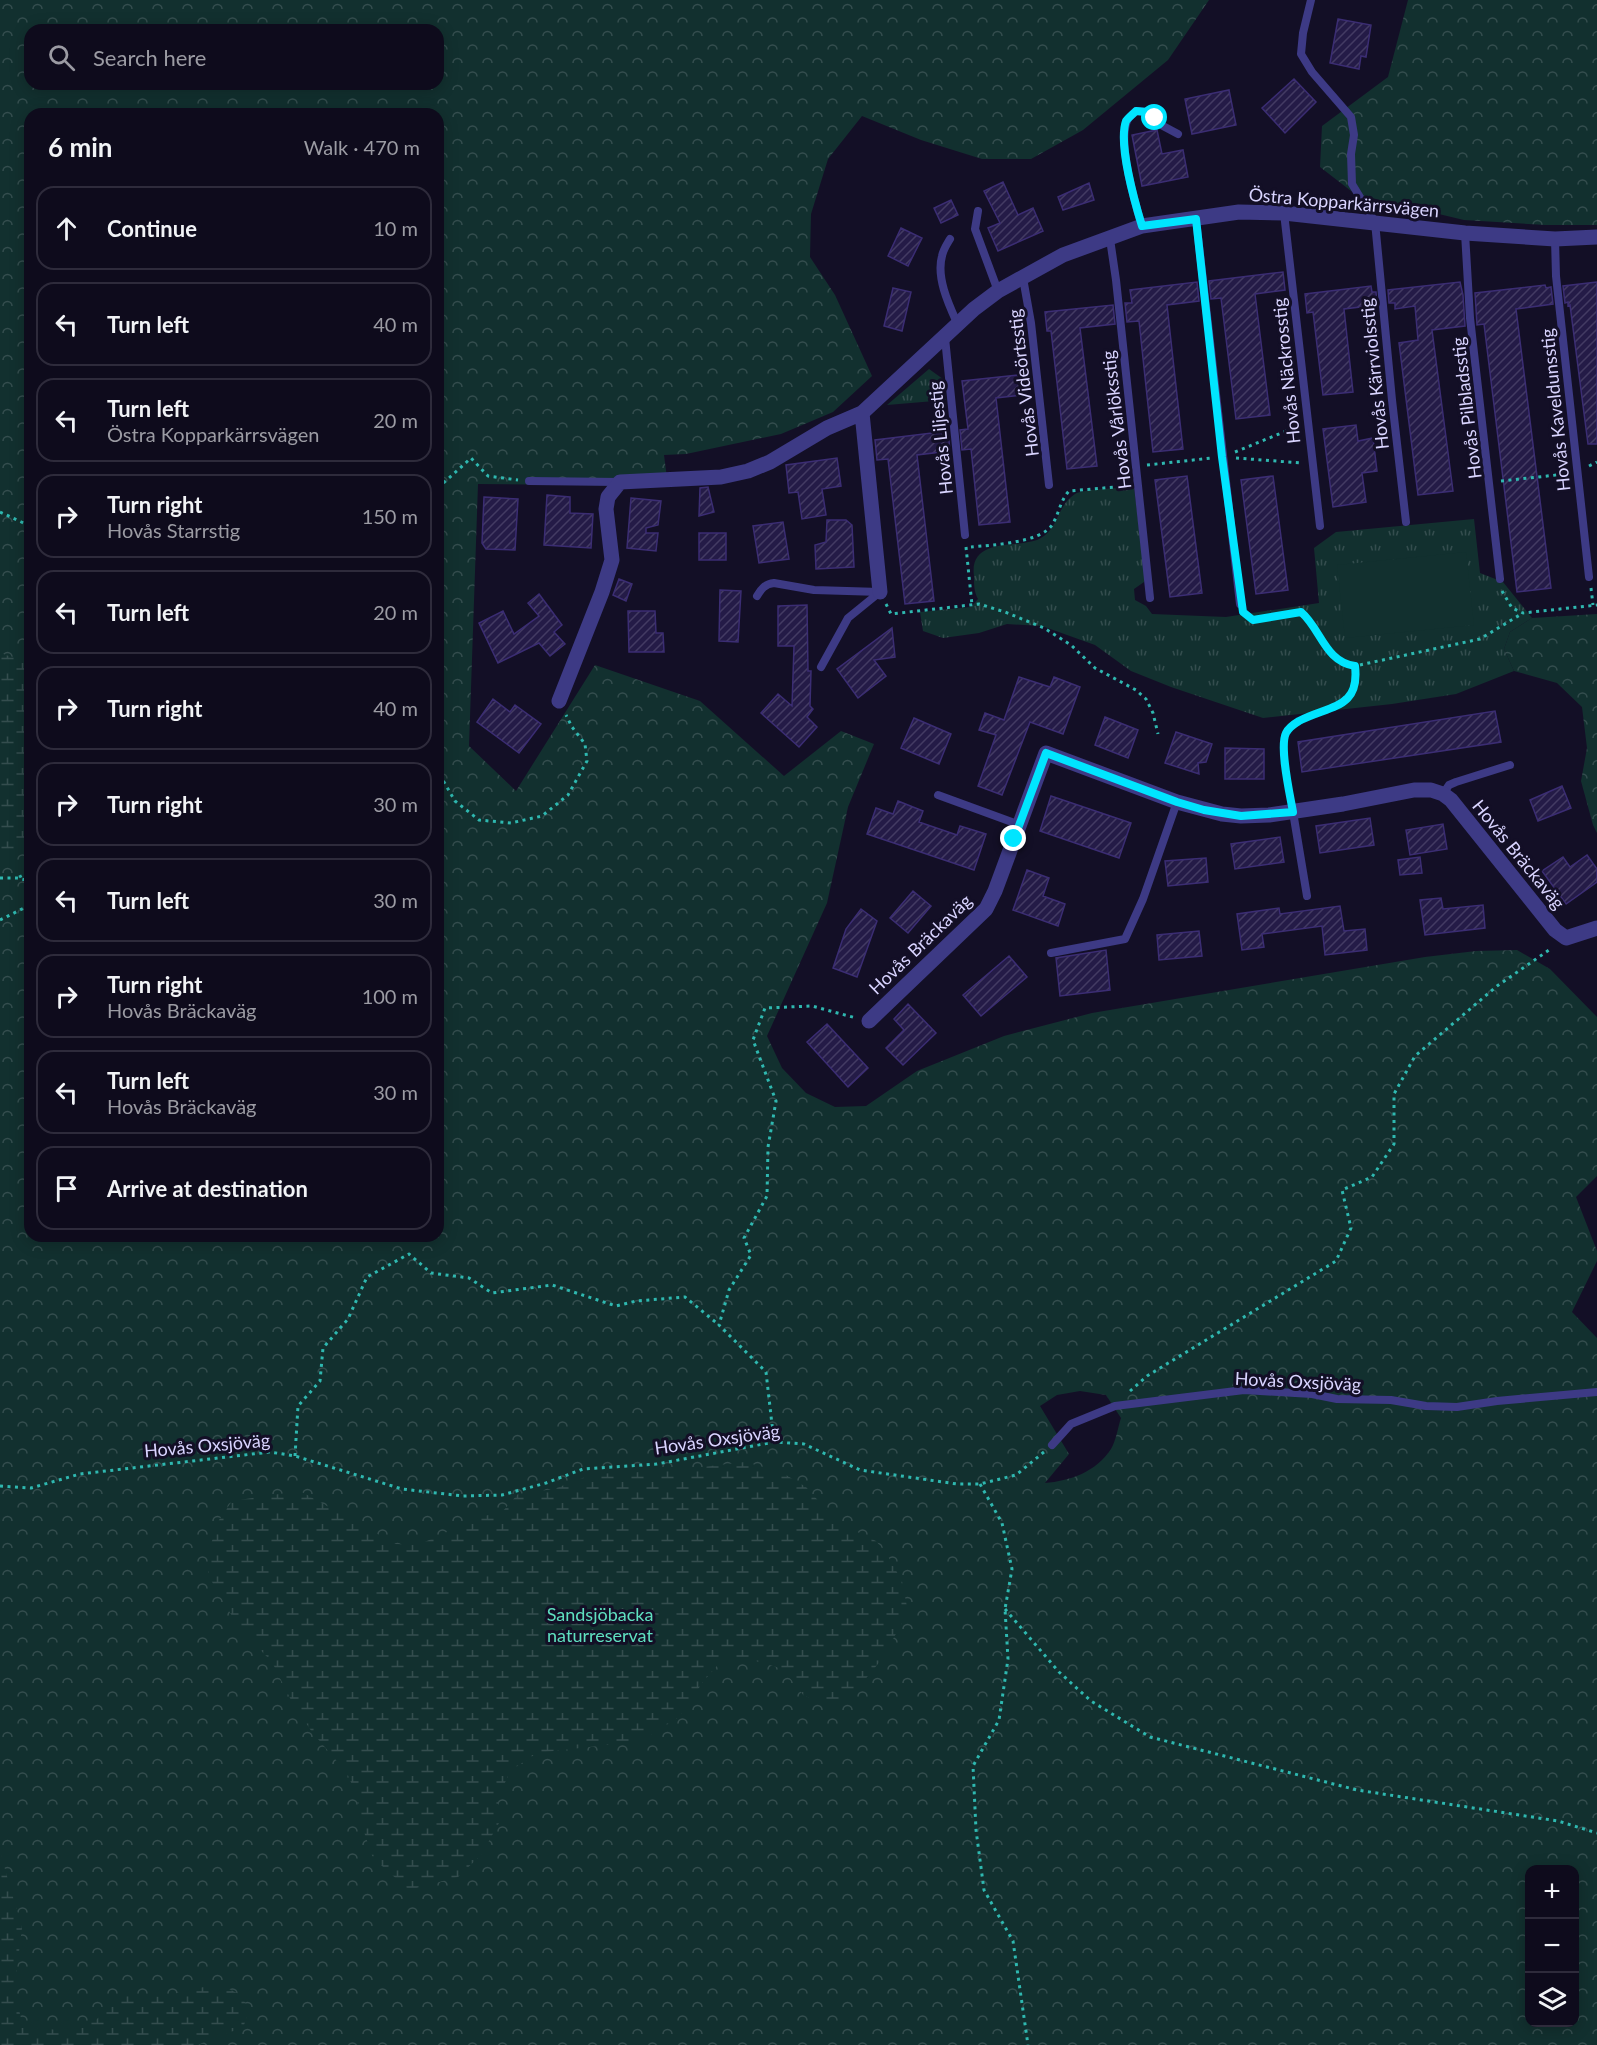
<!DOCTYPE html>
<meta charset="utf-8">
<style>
body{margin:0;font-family:Lato,sans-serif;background:#1c1929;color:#f1f3f6}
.controls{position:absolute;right:18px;bottom:18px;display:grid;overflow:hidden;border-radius:12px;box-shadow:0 3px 15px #0003}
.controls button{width:54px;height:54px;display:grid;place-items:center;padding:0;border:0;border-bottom:2px solid #2e2b3b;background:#0e0b1c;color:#f1f3f6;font:30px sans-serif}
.stop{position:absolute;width:18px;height:18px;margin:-14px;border:4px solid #00e5ff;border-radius:50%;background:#fff}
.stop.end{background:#00e5ff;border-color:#fff;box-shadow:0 2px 6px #0008}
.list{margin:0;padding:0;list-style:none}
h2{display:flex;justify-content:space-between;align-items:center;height:78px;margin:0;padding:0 24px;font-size:26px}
h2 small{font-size:20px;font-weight:400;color:#9b9ba3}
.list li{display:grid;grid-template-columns:39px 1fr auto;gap:18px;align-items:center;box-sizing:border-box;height:84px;margin:0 12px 12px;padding:0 12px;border:2px solid #2e2b3b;border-radius:18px}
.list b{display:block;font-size:22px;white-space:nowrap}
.list p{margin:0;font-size:20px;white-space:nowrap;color:#9b9ba3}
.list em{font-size:20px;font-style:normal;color:#9b9ba3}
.icon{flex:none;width:33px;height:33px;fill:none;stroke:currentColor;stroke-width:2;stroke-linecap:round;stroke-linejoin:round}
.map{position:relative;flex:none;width:1597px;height:2045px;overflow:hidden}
.search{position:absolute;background:#0e0b1c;box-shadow:0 3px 15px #0003;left:24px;top:24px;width:420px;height:66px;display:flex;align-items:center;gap:15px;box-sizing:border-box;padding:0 21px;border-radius:18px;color:#9b9ba3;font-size:22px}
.panel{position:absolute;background:#0e0b1c;box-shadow:0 3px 15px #0003;left:24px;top:108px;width:420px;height:1134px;border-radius:18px}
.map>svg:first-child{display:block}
.grass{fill:url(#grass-tufts)}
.forest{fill:url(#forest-crowns);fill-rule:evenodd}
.wetland{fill:url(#wetland-marsh)}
.pitch{fill:#12302f}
.building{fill:url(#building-hatch);stroke:#3b2d73;stroke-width:1.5}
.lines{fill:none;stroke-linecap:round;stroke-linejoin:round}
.path{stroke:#2fb8b0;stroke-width:3;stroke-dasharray:3 4.5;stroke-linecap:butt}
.lane{stroke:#3d3a85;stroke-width:8}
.street{stroke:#3d3a85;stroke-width:15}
.route{stroke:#00e5ff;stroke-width:8}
.labels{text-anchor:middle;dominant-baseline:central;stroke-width:6;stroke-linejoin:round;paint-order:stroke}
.street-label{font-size:18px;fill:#d9d4ff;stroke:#130f26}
.park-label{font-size:18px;fill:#5fe0c0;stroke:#130f26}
</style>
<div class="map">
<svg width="1597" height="2045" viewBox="0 0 1597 2045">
<defs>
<pattern id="grass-tufts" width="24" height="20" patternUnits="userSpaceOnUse" patternTransform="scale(1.5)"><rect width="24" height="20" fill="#12302f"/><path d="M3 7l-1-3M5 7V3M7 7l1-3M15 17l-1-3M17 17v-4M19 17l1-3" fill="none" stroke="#344d4e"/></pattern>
<pattern id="forest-crowns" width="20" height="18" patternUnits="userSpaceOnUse" patternTransform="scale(1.5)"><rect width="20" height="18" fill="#12302f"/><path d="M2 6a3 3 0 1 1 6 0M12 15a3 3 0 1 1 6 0" fill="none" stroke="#344d4e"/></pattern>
<pattern id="wetland-marsh" width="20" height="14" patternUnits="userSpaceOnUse" patternTransform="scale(1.5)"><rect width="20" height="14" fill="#12302f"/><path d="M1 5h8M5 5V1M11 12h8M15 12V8" fill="none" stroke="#344d4e"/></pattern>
<pattern id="building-hatch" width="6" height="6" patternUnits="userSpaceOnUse" patternTransform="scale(1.5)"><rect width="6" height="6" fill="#241b47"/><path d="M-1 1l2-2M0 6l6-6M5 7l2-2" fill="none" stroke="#433b63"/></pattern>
</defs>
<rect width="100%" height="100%" fill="#130f26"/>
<path class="grass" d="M929,369L943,379L946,400L887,405Z
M1134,487L1145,578L1144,582L1134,589L1135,600L1146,606L1152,614L1226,617L1319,603L1314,548L1336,532L1474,519L1480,573L1503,582L1532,618L1510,632L1504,649L1514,671L1456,694L1392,704L1263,718L1171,687L1131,671L1095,645L1042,626L1007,624L979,633L943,638L923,631L920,612L971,607L978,599C974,592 974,584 974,576C969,538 1015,548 1037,540C1059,531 1056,506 1075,494C1083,489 1122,488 1134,487Z"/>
<path class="forest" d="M0,0H1209L1168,60L1083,130L1031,159H982L921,140L862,116L828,159L811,214L810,257L835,295L872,376L833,412L781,434L686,454L664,455L668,486L478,484L469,746L516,791L595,665L700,701L784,776L841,731L874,744L848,807L827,903L767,1036L782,1068L806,1093L835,1107L866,1106L917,1071L1004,1036L1092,1013L1425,957L1476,951L1517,950L1550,969L1597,1017V1176L1576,1197L1597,1251V1261L1572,1312L1597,1338V2045H0ZM30,30H438V84H30ZM30,114H438V1236H30ZM1080,1391L1106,1395L1121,1418C1118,1427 1116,1441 1111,1449C1096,1472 1070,1481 1045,1483L1069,1454L1040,1406L1057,1395ZM1530,1870H1574V2022H1530Z
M1408,0H1597V225H1545L1464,220L1355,194L1320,167L1322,126L1388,77Z
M1597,614V833L1593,825L1581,781L1587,748L1582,707L1557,683L1514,671L1504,649L1510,632L1532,618Z"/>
<path class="wetland" d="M0,651L5,655L30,661V836L12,852L0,855Z
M745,1462L781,1472L806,1487L831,1515L851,1529L876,1541L886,1553L902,1581L908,1612L882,1659L853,1694L829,1703L804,1696L783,1669L742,1657L721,1661L703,1682L679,1717L641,1741L537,1753L510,1771L498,1799L499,1823L481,1855L458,1877L409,1890L373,1858L364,1832L355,1792L347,1773L312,1732L292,1702L272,1662L239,1628L208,1575L210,1547L219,1520L232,1501L300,1491L395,1544L418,1545L480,1517L502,1512L518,1494L554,1489L593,1474L668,1471Z
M0,1852L22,1928L14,1991L21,2018L36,2028L58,2030L95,2021L122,1994L162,1997L197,1988L221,1985L241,1995L249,2010L243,2028L217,2036L198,2045H0Z"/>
<path class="pitch" d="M1466,552L1474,625L1345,638L1337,565Z"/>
<path class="building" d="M1338,19L1371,25L1366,57L1361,56L1359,69L1330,63Z
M1294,79L1316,102L1285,133L1262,108Z
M1229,90L1236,125L1192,134L1185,99Z
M1157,130L1162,154L1183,150L1188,177L1142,186L1132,135Z
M1003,182L1018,215L1033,208L1043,231L998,251L988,228L1000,223L984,191Z
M1089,183L1094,200L1063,210L1058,197Z
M951,200L958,215L941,223L934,208Z
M901,228L922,238L908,266L888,256Z
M1283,272L1285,290L1255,294L1270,415L1236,419L1221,298L1211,299L1209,281Z
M1197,282L1199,301L1167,305L1183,449L1153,452L1139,321L1127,322L1125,303H1132L1130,290Z
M1460,282L1463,295L1465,326L1432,330L1453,491L1418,495L1399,343L1418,340L1415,306L1395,309V303H1389L1388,290Z
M1597,282V444H1588L1570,305L1568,306V302L1565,303L1563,286Z
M1545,285L1546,288L1551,287L1553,304L1516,309L1551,588L1517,592L1484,324L1477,325L1475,293Z
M1371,286L1372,292H1376L1377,305L1344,309L1353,392L1323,395L1313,312L1307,313L1305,294Z
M893,288L911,292L902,331L884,326Z
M1113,305L1115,324L1080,328L1097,466L1067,469L1051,331H1047L1045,312Z
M1028,374L1030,394L996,398L1010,522L979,525L971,449L962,450L960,430L968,429L962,381Z
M1356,425L1358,441L1373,438L1377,471L1362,473L1366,502L1333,507L1323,429Z
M948,431L950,451L917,455L934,601L905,604L888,459L877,460L875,440Z
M837,458L841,486L822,489L826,515L802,519L798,492L789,493L786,465Z
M1187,476L1202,593L1170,597L1155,480Z
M1273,476L1288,590L1256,594L1241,480Z
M708,487L714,512L699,516L700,488Z
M547,495L570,497V513L593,514L591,548L544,545Z
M484,497L518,499L515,550L486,549L482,543Z
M631,498L661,501L658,525L646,528V533H658L656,551L627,548Z
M827,520H846L852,525L854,567L816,569L815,545L826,542Z
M783,522L789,559L759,563L753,526Z
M699,533H726V560H699Z
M619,579L632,584L626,601L613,595Z
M720,590L741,591L738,642L719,641Z
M539,594L562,625L554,632L565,644L550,656L539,643L498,663L479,623L503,611L514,634L539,616L528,603Z
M807,605L808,671H811L810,706L813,709L807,717L817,727L799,747L761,713L778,694L792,706L794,646H778V606Z
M628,611H655L656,633H663L664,652H629Z
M892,628L895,657L874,660L886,676L858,698L837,669Z
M1019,677L1050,687L1054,677L1080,687L1063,734L1030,722L1002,795L978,786L996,735L979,730L985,713L1004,720Z
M493,699L510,712L515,705L541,724L519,753L477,722Z
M1495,711L1501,742L1302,772L1298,742Z
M1105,717L1138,730L1128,758L1095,745Z
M914,718L951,734L939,764L901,748Z
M1176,732L1212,744L1206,762L1198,763L1199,774L1165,763Z
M1225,748L1264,749V779H1225Z
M1562,786L1571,808L1538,821L1530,800Z
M1051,796L1131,823L1119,858L1040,831Z
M898,801L923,811L919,822L957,835L960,826L986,834L974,870L867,834L876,808L893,814Z
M1370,818L1374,845L1320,853L1316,826Z
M1443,824L1447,849L1410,855L1406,830Z
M1280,837L1284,862L1235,869L1231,844Z
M1587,855L1597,869V882L1566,904L1542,871L1563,857L1570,867Z
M1420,857L1422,873L1400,875L1398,860Z
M1206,858L1208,882L1168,886L1165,861Z
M1027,870L1049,878L1043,896L1065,904L1058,926L1013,910Z
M913,891L931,906L908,933L890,918Z
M1441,898L1443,909L1483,905L1485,928L1425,935L1420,900Z
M1340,906L1344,931L1365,929L1367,950L1325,955L1322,926L1262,934L1264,947L1242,950L1237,914L1279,908L1280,914Z
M861,909L877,921L857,977L833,968L846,929Z
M1199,931L1202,956L1159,960L1157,935Z
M1106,950L1110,990L1060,996L1056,958Z
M1009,956L1027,977L981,1016L963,995Z
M908,1004L936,1033L903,1065L886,1048L904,1030L894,1019Z
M827,1024L868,1068L848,1087L807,1042Z"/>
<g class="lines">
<path class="path" d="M1235,452L1296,427
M1236,458L1302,463
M1147,465L1212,458
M1589,466L1597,462
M1501,481L1566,474
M438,488L471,458L488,476L518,480
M0,512L30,526
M966,547L972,605
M971,547C991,545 1040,543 1052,525C1059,514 1060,501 1069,491L1127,486
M1591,588L1593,605
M1502,591L1512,608L1523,613L1597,605
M886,604L891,614L979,604L1005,612L1044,628L1071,645L1095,668L1136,690L1146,699L1153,713L1158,734
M1245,614L1253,620L1301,612C1321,629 1325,662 1355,666L1480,639L1523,613
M438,776L444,782L455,801L479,820L511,823L542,816L568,795L587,761L585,744L572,727L566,715
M1290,795C1288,780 1280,748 1285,734C1288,727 1296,723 1303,719C1333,704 1360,708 1355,666
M19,877L30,872
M0,878H17L30,881
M0,920L30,905
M1130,1391L1147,1376L1336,1261L1351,1228L1342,1190L1372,1177L1394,1144V1094L1415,1056L1497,986L1552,948
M774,1442L766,1372L719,1325L729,1290L751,1255L744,1238L767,1196L768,1147L776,1101L753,1040L765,1008L812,1006L856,1018
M295,1456L298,1406L320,1381L323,1348L348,1319L367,1277L409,1254L431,1273L469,1278L492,1293L552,1285L616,1306L636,1301L685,1297L719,1325
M980,1484L1002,1523L1012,1569L1005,1609L1008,1659L999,1720L973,1766L976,1830L984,1890L1013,1941L1028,2045
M0,1486L31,1488L80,1474L270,1452L295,1456L402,1489L463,1496L502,1495L546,1483L583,1469L657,1464L774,1442L804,1444L860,1470L957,1484H980L1016,1475L1044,1452
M1005,1609L1059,1672L1091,1701L1150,1737L1357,1790L1558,1821L1597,1833"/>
<path class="lane" d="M1311,0L1303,33L1301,54L1312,72L1351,117L1354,135L1351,154L1352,184L1375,222L1392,400L1406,522
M978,211L975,229L998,291
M1284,213L1320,526
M1196,219L1240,604
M1142,226C1135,203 1118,144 1127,121C1128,118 1133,114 1136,111L1147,112L1163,126L1178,134
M1465,233L1470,318L1500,579
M950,239C947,244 943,250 942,256C936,278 949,305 958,325
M1110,239L1116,280L1150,598
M1555,239L1556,276L1589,577
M1023,278L1031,323L1049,485
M945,338L965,535
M529,481L620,482
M757,596C761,589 765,584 774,583L814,590L880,592
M821,667L848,618L880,592
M1443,794L1449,785L1456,782L1510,765
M938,795L1020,825
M1293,812L1307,896
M1051,953L1125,939L1143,899L1177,802
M1052,1445L1071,1424L1115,1406L1244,1390L1312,1394L1337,1399L1391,1400L1426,1406L1457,1407L1497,1401L1597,1392"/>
<path class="street" d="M862,413L880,592
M559,701L602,592L612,560L606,509L608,497L620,482L721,477L748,471L770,462L827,428L862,413L974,309L998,291L1063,255L1142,226L1239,212L1284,213L1465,233L1555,239L1597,237
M869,1021L986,909L995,891L1046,753L1177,802L1222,814L1241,816L1269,815L1343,804L1414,790H1431L1443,794L1451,800L1555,930L1566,938L1597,928"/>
</g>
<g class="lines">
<path class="route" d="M1014,839L1046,753L1177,802L1204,810L1241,816L1293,812C1290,795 1279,747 1286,733C1289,727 1294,724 1299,721C1330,705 1360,709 1355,666C1325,662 1321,629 1301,612L1253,620L1243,612L1222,457L1196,219L1142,226C1135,203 1118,143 1126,121C1128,118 1133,114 1136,111L1147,112L1155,118"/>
</g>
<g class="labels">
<g class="street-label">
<text transform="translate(1344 202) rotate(5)">Östra Kopparkärrsvägen</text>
<text transform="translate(1286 371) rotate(-96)">Hovås Näckrosstig</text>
<text transform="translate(1374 374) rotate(-96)">Hovås Kärrviolsstig</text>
<text transform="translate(1023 383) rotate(-97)">Hovås Videörtsstig</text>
<text transform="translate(1466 408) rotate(-97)">Hovås Pilbladsstig</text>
<text transform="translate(1555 410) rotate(-96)">Hovås Kaveldunsstig</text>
<text transform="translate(1116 420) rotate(-97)">Hovås Vårlöksstig</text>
<text transform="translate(940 438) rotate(-96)">Hovås Liljestig</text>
<text transform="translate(1519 854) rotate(51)">Hovås Bräckaväg</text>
<text transform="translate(920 944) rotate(-44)">Hovås Bräckaväg</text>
<text transform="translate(1298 1381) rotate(3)">Hovås Oxsjöväg</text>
<text transform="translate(717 1439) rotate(-8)">Hovås Oxsjöväg</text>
<text transform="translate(207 1445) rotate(-5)">Hovås Oxsjöväg</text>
</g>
<g class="park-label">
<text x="600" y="1614">Sandsjöbacka<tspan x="600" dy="21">naturreservat</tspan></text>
</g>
</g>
</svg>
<div class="controls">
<button>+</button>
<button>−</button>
<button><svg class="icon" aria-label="layers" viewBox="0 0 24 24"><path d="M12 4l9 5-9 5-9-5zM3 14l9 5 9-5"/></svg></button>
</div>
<div class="stop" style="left:1155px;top:118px"></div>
<div class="stop end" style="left:1014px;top:839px"></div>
<div class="search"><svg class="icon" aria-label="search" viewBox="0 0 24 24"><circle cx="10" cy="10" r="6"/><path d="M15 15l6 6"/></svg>Search here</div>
<section class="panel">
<h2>6 min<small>Walk · 470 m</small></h2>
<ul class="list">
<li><svg class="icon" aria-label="ahead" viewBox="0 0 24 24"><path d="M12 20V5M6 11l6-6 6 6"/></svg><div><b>Continue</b></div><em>10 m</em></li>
<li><svg class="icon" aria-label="left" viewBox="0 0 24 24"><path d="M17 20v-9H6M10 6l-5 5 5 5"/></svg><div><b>Turn left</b></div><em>40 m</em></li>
<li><svg class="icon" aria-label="left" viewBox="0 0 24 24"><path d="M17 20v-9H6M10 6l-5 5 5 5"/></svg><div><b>Turn left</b><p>Östra Kopparkärrsvägen</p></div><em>20 m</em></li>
<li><svg class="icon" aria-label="right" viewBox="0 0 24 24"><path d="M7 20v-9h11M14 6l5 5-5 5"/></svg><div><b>Turn right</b><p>Hovås Starrstig</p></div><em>150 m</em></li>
<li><svg class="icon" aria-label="left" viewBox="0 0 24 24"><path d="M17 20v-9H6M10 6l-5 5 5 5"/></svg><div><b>Turn left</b></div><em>20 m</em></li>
<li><svg class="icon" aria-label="right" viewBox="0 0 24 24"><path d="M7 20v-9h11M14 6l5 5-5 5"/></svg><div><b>Turn right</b></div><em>40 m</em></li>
<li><svg class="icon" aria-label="right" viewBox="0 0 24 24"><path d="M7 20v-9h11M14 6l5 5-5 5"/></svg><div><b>Turn right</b></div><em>30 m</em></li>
<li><svg class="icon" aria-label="left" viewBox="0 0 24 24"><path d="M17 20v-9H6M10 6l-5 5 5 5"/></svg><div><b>Turn left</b></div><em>30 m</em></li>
<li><svg class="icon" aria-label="right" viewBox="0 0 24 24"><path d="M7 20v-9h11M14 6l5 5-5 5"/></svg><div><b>Turn right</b><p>Hovås Bräckaväg</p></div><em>100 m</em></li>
<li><svg class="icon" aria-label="left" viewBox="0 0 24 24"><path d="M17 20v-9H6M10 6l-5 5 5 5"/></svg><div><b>Turn left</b><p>Hovås Bräckaväg</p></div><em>30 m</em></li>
<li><svg class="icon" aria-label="arrive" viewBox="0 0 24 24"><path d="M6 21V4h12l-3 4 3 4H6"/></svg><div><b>Arrive at destination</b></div></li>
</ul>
</section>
</div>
